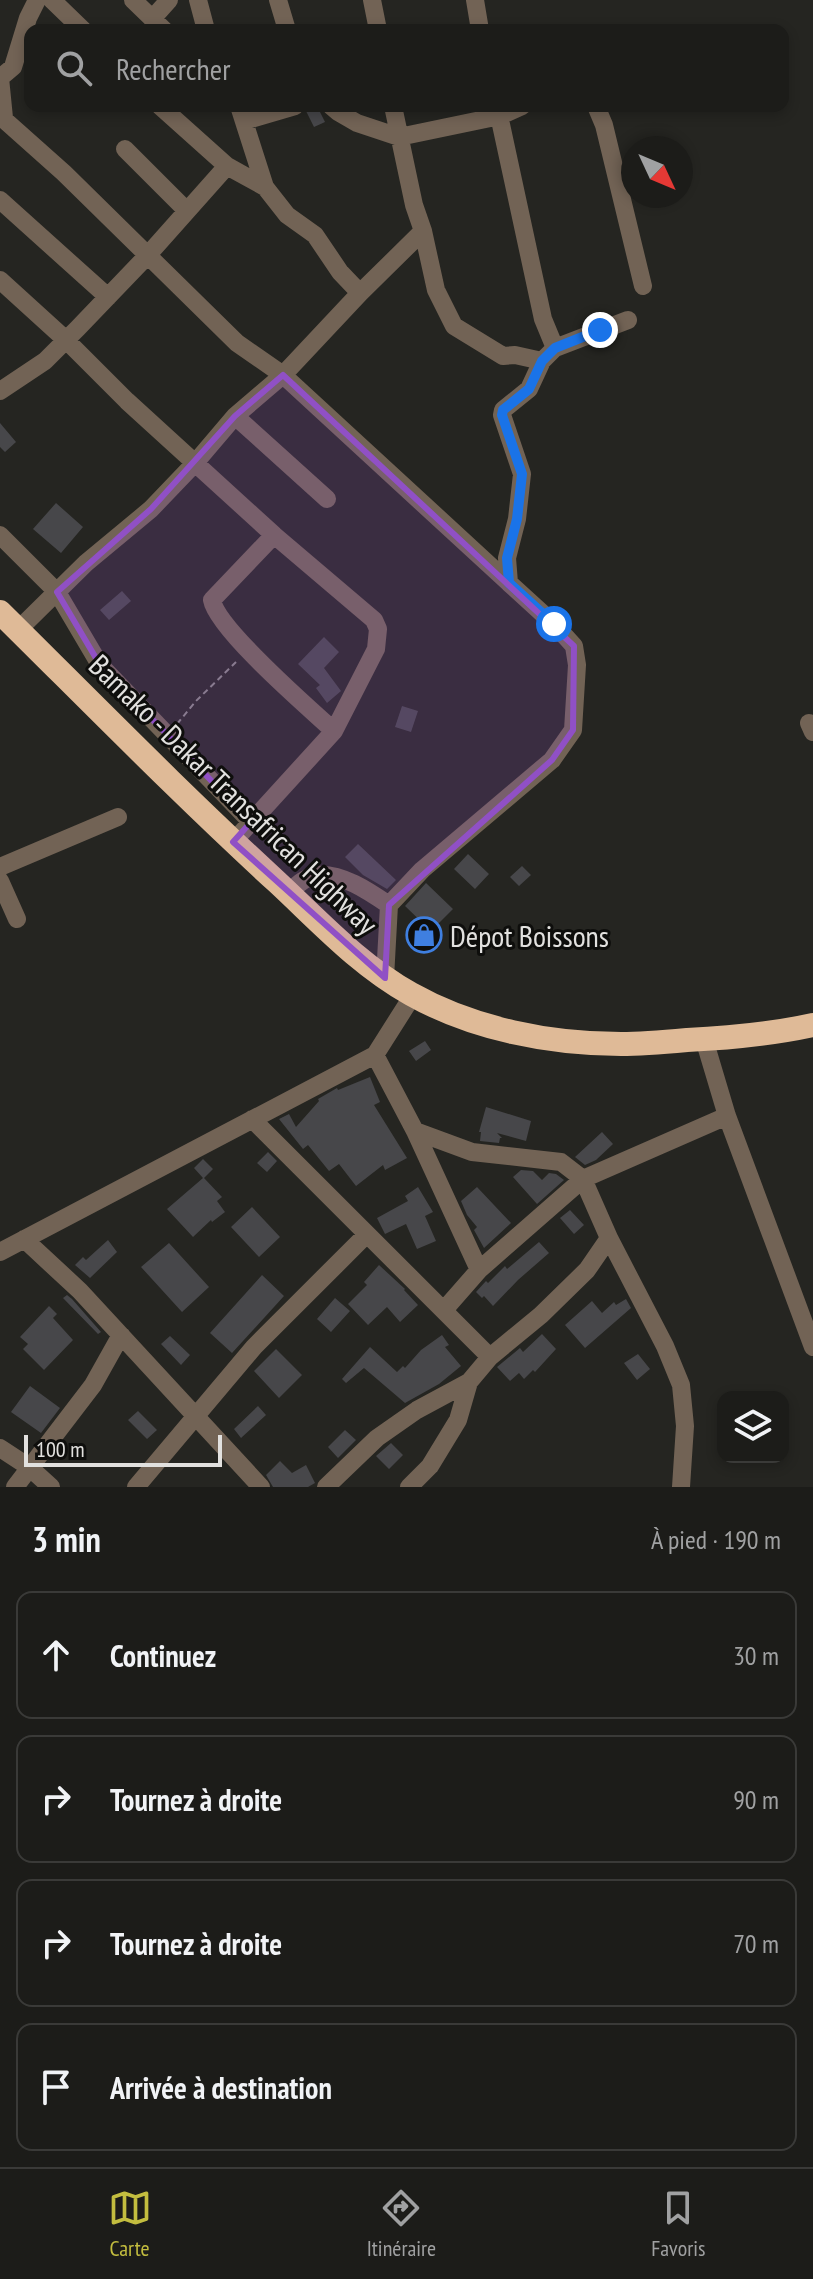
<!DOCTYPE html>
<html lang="fr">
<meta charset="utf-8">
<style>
body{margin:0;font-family:"PT Sans Narrow",sans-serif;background:#252522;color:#f1f3f6}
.controls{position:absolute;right:24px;bottom:24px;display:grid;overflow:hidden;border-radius:16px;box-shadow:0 4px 12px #0003}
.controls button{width:72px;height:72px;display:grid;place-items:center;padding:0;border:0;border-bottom:2px solid #3a3a38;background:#1c1c19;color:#f1f3f6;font:40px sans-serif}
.compass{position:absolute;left:621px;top:136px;width:72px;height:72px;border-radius:50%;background:#1c1c19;box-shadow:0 4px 12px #0003;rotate:134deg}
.scale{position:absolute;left:24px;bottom:20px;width:198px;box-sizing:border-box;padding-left:8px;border:4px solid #e2e1df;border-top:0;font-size:22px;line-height:28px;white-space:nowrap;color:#e2e1df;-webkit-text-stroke:6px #0e0e0c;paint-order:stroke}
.stop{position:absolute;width:24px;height:24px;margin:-18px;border:6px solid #1a73e8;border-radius:50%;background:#fff}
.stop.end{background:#1a73e8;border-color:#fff;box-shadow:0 2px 8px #0008}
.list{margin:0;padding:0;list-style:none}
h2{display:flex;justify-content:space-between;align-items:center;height:104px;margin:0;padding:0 32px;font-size:34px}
h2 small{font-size:26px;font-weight:400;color:#a0a1a2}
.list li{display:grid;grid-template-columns:52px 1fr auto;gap:24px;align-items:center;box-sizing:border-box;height:128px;margin:0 16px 16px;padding:0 16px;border:2px solid #3a3a38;border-radius:16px}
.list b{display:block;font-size:30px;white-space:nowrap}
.list em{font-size:26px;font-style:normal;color:#a0a1a2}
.icon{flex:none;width:44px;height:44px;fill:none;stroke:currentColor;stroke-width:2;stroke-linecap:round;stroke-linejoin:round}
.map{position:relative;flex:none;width:813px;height:1487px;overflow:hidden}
.search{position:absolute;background:#1c1c19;box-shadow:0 4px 12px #0003;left:24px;right:24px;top:24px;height:88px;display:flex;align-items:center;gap:20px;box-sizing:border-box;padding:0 28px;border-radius:16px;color:#a0a1a2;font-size:30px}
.sheet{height:680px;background:#1c1c19}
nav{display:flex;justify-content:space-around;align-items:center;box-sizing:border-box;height:112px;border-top:2px solid #3a3a38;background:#1c1c19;font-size:22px;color:#a0a1a2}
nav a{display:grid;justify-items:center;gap:4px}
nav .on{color:#c3bd3f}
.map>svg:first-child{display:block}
.building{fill:#47474a}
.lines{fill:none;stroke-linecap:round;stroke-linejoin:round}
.path{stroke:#878684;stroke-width:2;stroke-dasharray:6 4;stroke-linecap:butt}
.minor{stroke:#726355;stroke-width:18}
.highway{stroke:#dfba97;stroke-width:24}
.route{stroke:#1a73e8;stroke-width:10}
.marked{fill:#9050c5;fill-opacity:0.2;stroke:#9050c5;stroke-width:6;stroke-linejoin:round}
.labels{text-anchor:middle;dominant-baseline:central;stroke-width:6;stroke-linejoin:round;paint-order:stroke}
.street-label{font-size:30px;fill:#e2e1df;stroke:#0e0e0c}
.poi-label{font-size:30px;fill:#e2e1df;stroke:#0e0e0c;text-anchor:start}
</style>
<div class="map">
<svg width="813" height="1487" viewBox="0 0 813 1487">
<rect width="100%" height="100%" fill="#252521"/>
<path class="building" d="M307,106H317L325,122L314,127L306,111Z
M0,423L16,442L5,452L0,447Z
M56,503L83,527L61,553L33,529Z
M122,591L131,601L109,620L100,610Z
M324,637L339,652L324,668L341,691L327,703L316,688L320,685L298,664Z
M402,706L418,711L411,732L395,727Z
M358,844L396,880L387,889L363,875L345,857Z
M468,854L489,874L475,889L454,869Z
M522,866L531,875L519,886L510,877Z
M426,883L453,909L431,931L405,906Z
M425,1041L431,1050L416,1061L409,1051Z
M370,1077L380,1102L374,1105L407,1158L385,1170L383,1165L356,1186L339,1164L329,1171L308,1145L303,1149L279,1119L289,1114L296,1127L319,1101L318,1099L337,1088L338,1090Z
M486,1107L531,1121L526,1141L497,1133L502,1138H500L499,1143L480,1141L481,1132H479Z
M602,1132L613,1144L596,1160L585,1165L575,1157Z
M268,1152L277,1161L267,1172L257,1163Z
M203,1159L213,1169L204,1178L222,1197L217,1201L225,1212L212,1222L211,1220L193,1237L167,1209L203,1178L194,1168Z
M521,1170L533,1171L542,1180L549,1173L556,1174L564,1180L537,1204L513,1177Z
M418,1187L433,1212L425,1216L436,1241L417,1249L406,1224L385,1234L377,1218L408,1201L405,1196Z
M477,1187L511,1223L484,1248L474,1230L477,1227L467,1215L461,1201Z
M252,1207L280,1237L259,1257L231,1227Z
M570,1210L584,1225L574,1234L560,1218Z
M108,1240L117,1252L90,1278L75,1265L83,1257L86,1260Z
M539,1242L549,1253L518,1280L493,1306L484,1296L482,1298L476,1292L486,1281L488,1283L505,1266L507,1269Z
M169,1243L209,1287L182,1312L141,1267Z
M379,1265L405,1289L404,1290L418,1305L400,1322L387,1307L368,1325L348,1304L367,1285L364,1282Z
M262,1275L284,1296L232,1353L210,1333Z
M67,1295L72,1299L101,1332L98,1334L63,1298Z
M335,1298L350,1311L331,1332L317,1319Z
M626,1299L631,1308L585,1348L565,1325L592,1301L602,1313L614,1302L616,1305Z
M49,1306L57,1314L53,1318L73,1340L44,1370L23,1349L28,1344L20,1337Z
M542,1334L556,1349L535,1372L533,1370L524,1379L519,1373L510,1381L497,1367L520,1348L523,1352Z
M442,1335L449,1345L445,1347L461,1366L439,1384L405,1403L364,1368L346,1383L342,1379L370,1347L397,1372L403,1366L405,1368L421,1350Z
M170,1336L190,1355L181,1365L161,1344Z
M276,1349L302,1375L279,1398L254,1371Z
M638,1354L650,1369L637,1380L624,1363Z
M30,1386L60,1408L41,1433L11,1412Z
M258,1406L266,1415L241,1438L234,1429Z
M138,1411L157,1430L147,1439L128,1420Z
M345,1430L356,1440L338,1458L328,1447Z
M391,1443L403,1455L389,1469L376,1456Z
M280,1461L292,1473L306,1465L315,1483L308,1487H273L266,1475Z"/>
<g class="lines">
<path class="path" d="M177,724L196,701L236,662"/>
<path class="minor" d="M52,0L83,30
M133,0L164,30
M198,0L206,30
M278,0L287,30
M372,0L378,30
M475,0L480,30
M152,19L169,0
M0,78L13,67L28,18L37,0
M0,78L4,118
M160,106L227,166L265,187
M239,106L265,187L287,215L315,235L340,272L360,293
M331,106L338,112L357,123L399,137L500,116L522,106
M393,106L414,205L423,231L436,290L454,326L503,356L515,355L542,361L555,348L628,320
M497,106L543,319L555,348
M596,106L604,125L643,286
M0,116L64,173L237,343L283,375L509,583
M244,121L295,106
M125,149L187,211
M0,200L108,297
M0,280L66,340L127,401L274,535L374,620L378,629L376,649L334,731L233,842
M0,391L45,361L78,328L147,256L227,166
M235,416L327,499
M0,535L57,592L100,665L251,822
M274,535L212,600C217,629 309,708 334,731
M18,630L86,563L151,509L195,463L235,416L283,375L360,293L423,231
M809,723L813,732
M0,867L118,817
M0,881L17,919
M288,893C296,886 305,877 316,875C341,872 370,892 389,905
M385,978L389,905L422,870L552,760L573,730L577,665L574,646L554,624L509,583L507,558L517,519L522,474L502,415L503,410L529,389L542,361
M704,1039L727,1116L813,1347
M375,1055L415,1131L479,1270
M252,1119L490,1357
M415,1131L472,1152L561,1162L583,1179L609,1238L665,1346L681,1385L685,1426L681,1487
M24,1239L80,1291L261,1487
M0,1252L375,1055L413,995
M444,1310L479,1270L583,1179L727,1116
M0,1448L29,1467L51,1487
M15,1487L93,1385L121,1335
M136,1487L254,1347L367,1234
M326,1487L377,1438L417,1410L469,1382
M409,1487L430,1466L458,1420L469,1382L490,1357L541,1315L587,1270L609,1238"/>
<path class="highway" d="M0,612C92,703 182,795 277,882C320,922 359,965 411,994C473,1029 550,1044 621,1044C643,1044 665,1042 687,1040C730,1038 772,1034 813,1025"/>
</g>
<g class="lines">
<path class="route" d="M554,624L509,583L507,558L517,519L522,474L502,415L503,410L529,389L542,361L555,348L600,330"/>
</g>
<path class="marked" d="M283,375L574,646L573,730L552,760L389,905L385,978L233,842L251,822L100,665L57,592L151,509L235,416Z"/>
<defs>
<symbol id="shop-ring" viewBox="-11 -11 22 22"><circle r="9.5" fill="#0e0e0c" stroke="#3f7fe0" stroke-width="1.5"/><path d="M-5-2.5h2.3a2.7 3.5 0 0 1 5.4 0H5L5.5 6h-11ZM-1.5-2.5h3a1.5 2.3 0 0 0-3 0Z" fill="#3f7fe0"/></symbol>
</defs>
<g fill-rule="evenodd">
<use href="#shop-ring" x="404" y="915" width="40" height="40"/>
</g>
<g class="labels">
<g class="street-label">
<text transform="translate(234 794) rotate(44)">Bamako - Dakar Transafrican Highway</text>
</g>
<g class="poi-label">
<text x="450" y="935">Dépot Boissons</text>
</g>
</g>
</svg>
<div class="controls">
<button><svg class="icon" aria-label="layers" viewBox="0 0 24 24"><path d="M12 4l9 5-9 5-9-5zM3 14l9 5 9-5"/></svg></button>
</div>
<svg class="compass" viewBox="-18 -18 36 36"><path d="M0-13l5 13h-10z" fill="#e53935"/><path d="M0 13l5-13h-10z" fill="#a0a1a2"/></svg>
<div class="scale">100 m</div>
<div class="stop" style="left:554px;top:624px"></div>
<div class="stop end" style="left:600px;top:330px"></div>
<div class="search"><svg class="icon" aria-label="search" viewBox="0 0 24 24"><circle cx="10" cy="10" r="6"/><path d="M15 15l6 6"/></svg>Rechercher</div>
</div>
<section class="sheet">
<h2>3 min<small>À pied · 190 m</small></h2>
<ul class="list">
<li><svg class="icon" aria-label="ahead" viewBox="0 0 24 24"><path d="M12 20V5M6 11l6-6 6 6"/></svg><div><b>Continuez</b></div><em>30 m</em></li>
<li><svg class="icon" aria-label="right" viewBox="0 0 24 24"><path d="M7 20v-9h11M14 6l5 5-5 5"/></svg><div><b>Tournez à droite</b></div><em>90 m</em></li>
<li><svg class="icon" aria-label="right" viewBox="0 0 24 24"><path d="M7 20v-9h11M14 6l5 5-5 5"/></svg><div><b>Tournez à droite</b></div><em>70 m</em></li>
<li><svg class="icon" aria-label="arrive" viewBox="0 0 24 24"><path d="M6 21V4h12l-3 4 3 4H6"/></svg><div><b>Arrivée à destination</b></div></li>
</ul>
</section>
<nav>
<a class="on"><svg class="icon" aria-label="map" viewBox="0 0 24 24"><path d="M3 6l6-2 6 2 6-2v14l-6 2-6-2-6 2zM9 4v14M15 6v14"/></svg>Carte</a>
<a><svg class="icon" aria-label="directions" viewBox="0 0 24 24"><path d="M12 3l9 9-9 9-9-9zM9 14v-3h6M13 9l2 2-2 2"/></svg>Itinéraire</a>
<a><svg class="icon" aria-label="saved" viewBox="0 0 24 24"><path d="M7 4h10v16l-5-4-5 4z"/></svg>Favoris</a>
</nav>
